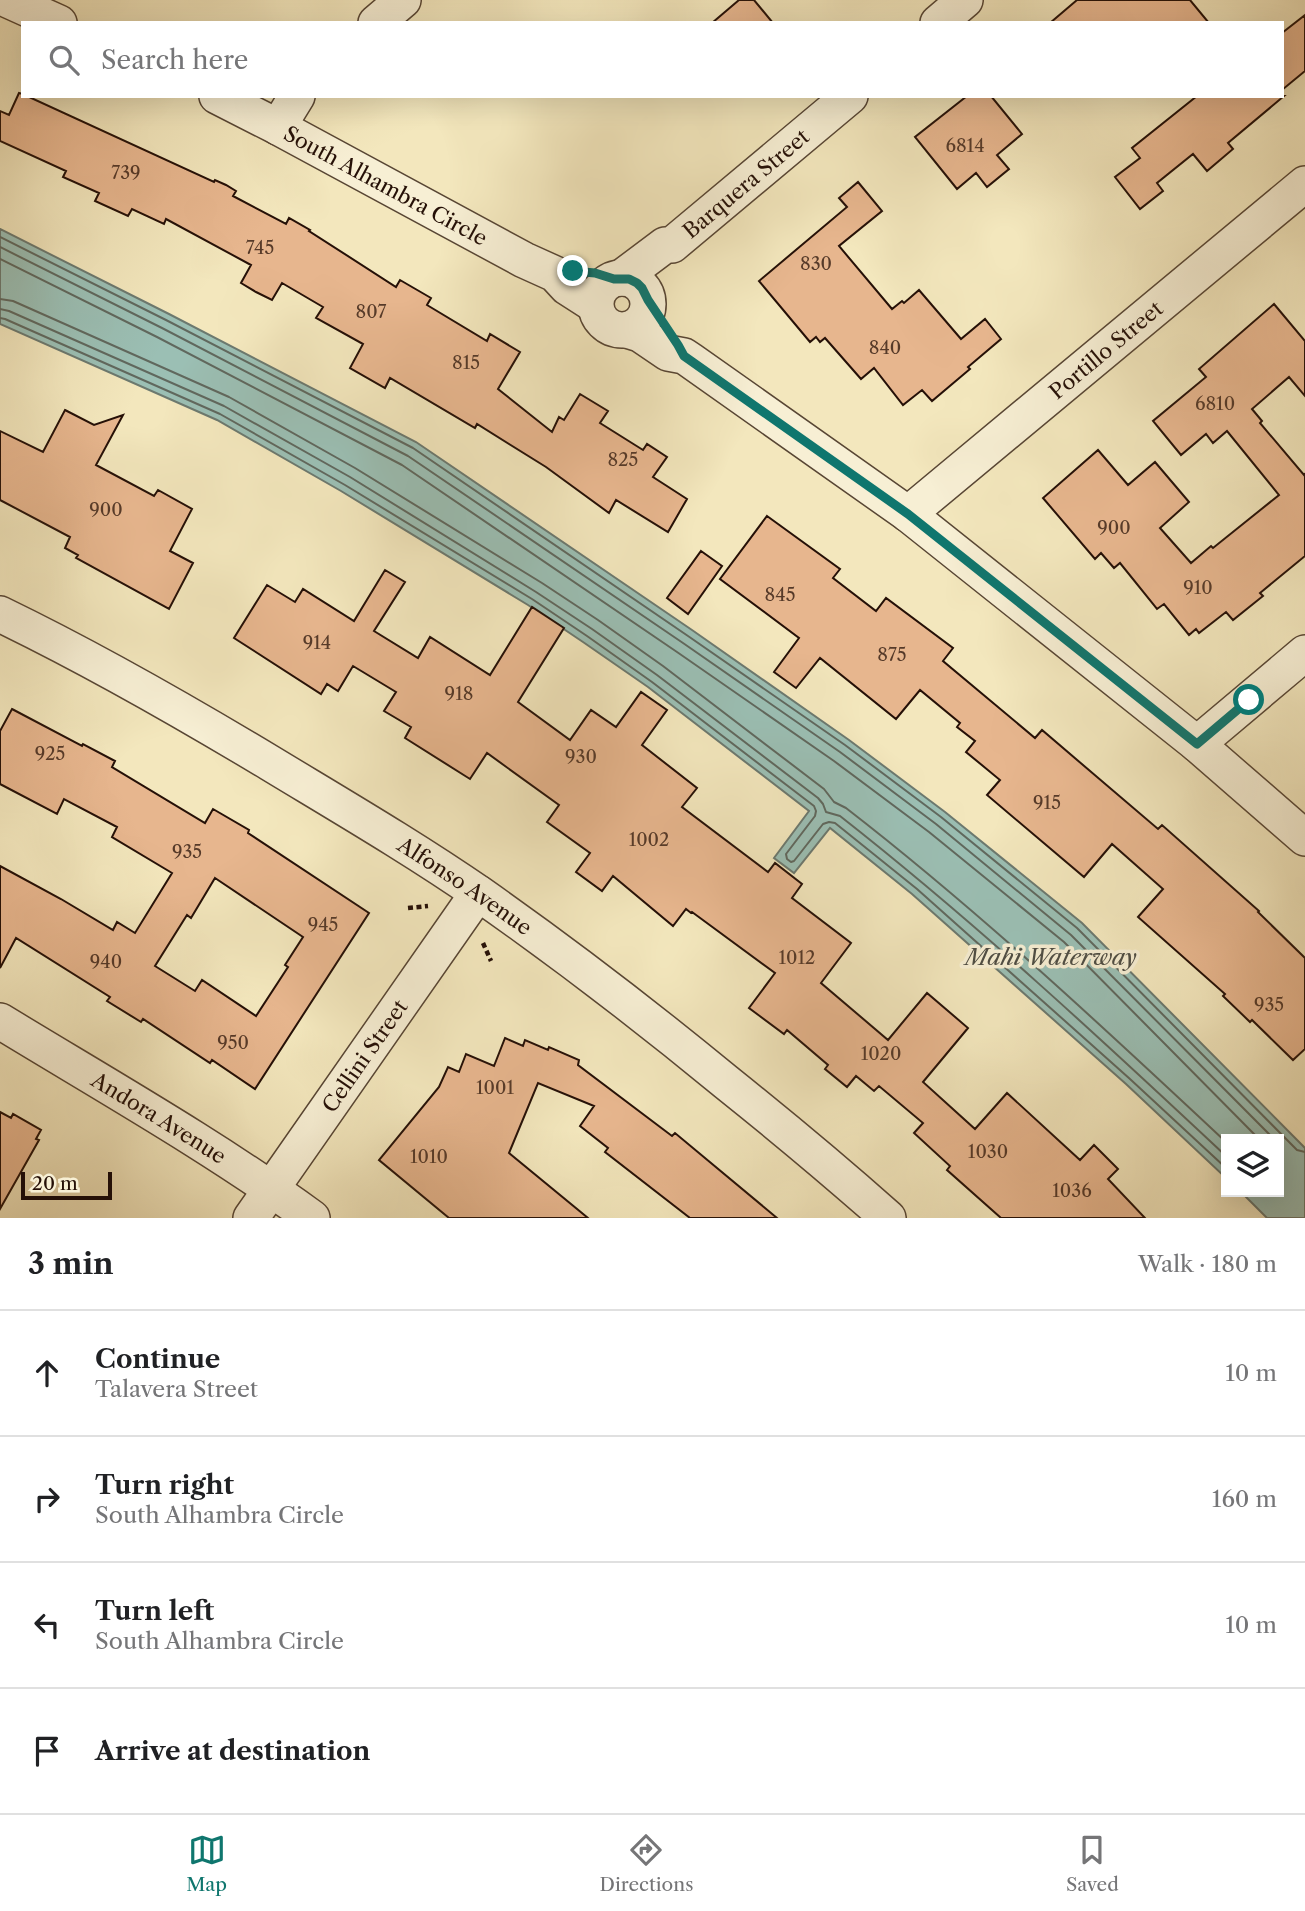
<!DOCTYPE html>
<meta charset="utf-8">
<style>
body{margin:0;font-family:"Libre Caslon Text",serif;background:#f6f6f6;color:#202124}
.controls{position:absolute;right:21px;bottom:21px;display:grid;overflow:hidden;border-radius:0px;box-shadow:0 7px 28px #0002}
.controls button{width:63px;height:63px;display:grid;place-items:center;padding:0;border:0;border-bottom:2px solid #e0e0e0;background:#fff;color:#202124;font:35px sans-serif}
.scale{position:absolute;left:21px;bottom:18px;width:91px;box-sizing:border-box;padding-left:7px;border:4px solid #251007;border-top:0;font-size:19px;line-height:24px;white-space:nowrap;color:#251007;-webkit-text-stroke:5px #f7efd4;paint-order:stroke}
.stop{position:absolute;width:21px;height:21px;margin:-16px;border:5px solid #0f766e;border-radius:50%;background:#fff}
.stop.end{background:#0f766e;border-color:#fff;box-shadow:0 2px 7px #0008}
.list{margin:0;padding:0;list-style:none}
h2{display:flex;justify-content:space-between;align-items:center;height:91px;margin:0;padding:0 28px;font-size:30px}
h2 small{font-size:23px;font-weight:400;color:#757577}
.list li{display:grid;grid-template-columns:46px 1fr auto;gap:21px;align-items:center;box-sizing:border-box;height:126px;padding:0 28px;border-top:2px solid #e0e0e0}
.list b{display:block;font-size:26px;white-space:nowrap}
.list p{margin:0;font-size:23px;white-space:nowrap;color:#757577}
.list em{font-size:23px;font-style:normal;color:#757577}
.icon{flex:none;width:38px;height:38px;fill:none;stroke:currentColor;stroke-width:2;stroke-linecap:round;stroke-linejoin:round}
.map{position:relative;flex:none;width:1305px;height:1218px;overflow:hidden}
.search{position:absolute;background:#fff;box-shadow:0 7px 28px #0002;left:21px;right:21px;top:21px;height:77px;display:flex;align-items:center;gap:18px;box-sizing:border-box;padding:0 24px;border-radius:0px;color:#757577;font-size:26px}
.sheet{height:595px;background:#fff}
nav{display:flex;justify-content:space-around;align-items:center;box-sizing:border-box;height:98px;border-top:2px solid #e0e0e0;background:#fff;font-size:19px;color:#757577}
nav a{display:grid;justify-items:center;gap:4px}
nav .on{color:#0f766e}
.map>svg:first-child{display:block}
.water{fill:#9bbfb4;stroke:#6c796f;stroke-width:2}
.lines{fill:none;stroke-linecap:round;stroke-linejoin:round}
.shore{stroke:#60685e;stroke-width:2}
.building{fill:#e7b68e;stroke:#251007;stroke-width:2;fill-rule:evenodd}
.minor-casing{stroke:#584634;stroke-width:38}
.path{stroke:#251007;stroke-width:4.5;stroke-dasharray:5 3.5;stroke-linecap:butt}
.minor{stroke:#f7efd4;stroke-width:35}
.route{stroke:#0f766e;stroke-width:9}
.labels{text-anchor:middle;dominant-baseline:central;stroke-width:7;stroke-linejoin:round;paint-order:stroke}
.number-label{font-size:18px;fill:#563a29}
.street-label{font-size:21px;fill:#251007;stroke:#f7efd4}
.water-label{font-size:23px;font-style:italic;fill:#4e4d44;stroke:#f7efd4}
</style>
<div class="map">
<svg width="1305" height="1218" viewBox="0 0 1305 1218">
<rect width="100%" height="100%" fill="#f3e7bd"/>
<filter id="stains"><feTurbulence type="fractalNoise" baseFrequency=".00286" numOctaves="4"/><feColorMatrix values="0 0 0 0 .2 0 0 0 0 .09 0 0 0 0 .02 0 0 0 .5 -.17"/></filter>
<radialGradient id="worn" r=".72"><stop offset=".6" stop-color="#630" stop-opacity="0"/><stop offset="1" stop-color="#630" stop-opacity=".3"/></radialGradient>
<path class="water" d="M0,229L169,314L416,442L692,630L849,740L945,812L1082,923L1305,1148V1218H1267L1241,1192H1279V1139H1226V1178L1126,1084L912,894L830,828L794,873L774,858L809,811L648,687L583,642L528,605L341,491L217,420L0,324Z"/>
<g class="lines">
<path class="shore" d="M0,237L166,320L413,448L688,636L845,745L941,817L1077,928L1297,1150L1305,1152
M0,247L162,328L408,456L683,643L840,752L936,824L1071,935L1274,1139
M0,259L157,337L402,465L677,652L834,761L929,832L1064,942L1259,1139
M0,299L13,301L229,397L355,468L542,583L598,620L663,666L824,789L834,802L846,808C979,911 1103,1027 1226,1142
M0,309L9,311L224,406L350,477L536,592L592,629L657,675L818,798L823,804L826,812L840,816C975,922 1101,1039 1226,1156
M0,318L5,319L220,414L345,485L532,599L587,636L652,682L814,806L816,811L815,816L786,854L787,859L791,862L794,861L823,824L829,822L835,823L917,889L1130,1079L1226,1168"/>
</g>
<path class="building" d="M739,0H754L773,23H712Z
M1077,0H1190L1209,23H1050Z
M1305,15V71L1282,90V33Z
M19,93L23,94V96H27L214,182L215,180L226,185L236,191L233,196L286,224L289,218L310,230L309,231L396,287L400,280L431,298L427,305L487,341L490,334L520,352L498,389L552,432L559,417L564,420L580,394L608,411L600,423L643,450L647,444L667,457L653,477L687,499L668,532L616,500L609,513L546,467L477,424L475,428L390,378L385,388L350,368L363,344L316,318L323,307L282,283L272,300L256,292L241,283L251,265L166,219L164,224L132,209L128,216L95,201L99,193L63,177L66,171L0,141V111L9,115Z
M967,96H991L1022,134L997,155L1009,169L987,187L976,173L957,189L915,137Z
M1197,96H1284L1228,143L1233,149L1207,171L1193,154L1157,183L1163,191L1140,209L1115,177L1140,158L1132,148Z
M858,182L882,211L839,246L892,309L902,301L904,303L919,290L961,339L985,319L1001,339L968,367L970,369L932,401L922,390L903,405L874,368L861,379L825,338L820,342L816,337L810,342L759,281L847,207L839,198Z
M1274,304L1305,341V396L1289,377L1252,409L1262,421L1260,423L1304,475L1305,474V556L1260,593L1263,596L1233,620L1226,612L1199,633L1196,629L1189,635L1164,604L1157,609L1120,563L1114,568L1101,553L1095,559L1043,498L1098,450L1128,485L1155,462L1189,502L1160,528L1191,563L1211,546L1213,548L1279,495L1227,431L1213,443L1206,434L1181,455L1153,421L1206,377L1199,369Z
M65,410L94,425L123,415L96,465L154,496L158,490L192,509L170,551L193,563L169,609L76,558L78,555L65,548L70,537L0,500V431L43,452Z
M767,516L840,569L833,578L876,611L886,598L953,648L943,661L1035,738L1042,730L1158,829L1162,825L1259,911L1258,912L1305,958V1049L1293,1060L1252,1020L1250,1022L1223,996L1225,994L1138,917L1163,889L1112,844L1084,877L987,795L1000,780L966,752L975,741L957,727L960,723L920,690L896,719L820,658L796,688L774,672L799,638L720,579Z
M701,551L722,566L688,614L667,598Z
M385,570L405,582L374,631L418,658L430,637L490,675L532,607L564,628L518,702L570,740L591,710L616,727L641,692L667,710L642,745L697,788L682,807L768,872L775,863L802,884L792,898L851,943L821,983L888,1040L927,993L968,1028L923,1082L975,1129L1007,1093L1080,1160L1094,1145L1118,1169L1108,1179L1145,1218H1001L947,1170L950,1166L914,1133L923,1123L879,1086L874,1091L856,1076L847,1087L825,1069L828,1065L787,1030L784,1034L749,1008L775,973L692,912L691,913L686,909L673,926L613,876L602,891L576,872L590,853L547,822L559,805L487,753L470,779L405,738L411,727L384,711L396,692L353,666L338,691L327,684L321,694L234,638L267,585L295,602L303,589L354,621Z
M12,709L82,746L83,744L115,761L112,767L205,823L213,809L249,830L248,833L369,913L255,1089L212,1060L210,1063L143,1019L141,1022L107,1001L110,997L16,938L0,968V866L61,899L113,930L117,922L135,933L172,873L112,837L117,827L64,799L57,814L0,784V731ZM215,878L303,937L285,965L288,967L256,1016L202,980L195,991L155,966L187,915L191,918Z
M505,1038L523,1046L525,1040L548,1050L549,1047L579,1060L578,1065L672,1136L675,1133L777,1218H690L605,1152L608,1148L580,1126L594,1106L538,1083L509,1153L588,1218H449L379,1160L439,1087L448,1067L459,1072L466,1054L494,1066Z
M0,1112L11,1118L13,1114L41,1130L36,1139L39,1140L0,1209Z"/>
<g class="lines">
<defs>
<g id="minor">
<path d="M8,0L59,23"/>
<path d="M376,23L403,0"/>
<path d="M938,23L965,0"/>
<path id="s1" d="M217,96L278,127L524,260L555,274L567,287L595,305"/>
<path d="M278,127L297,96"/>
<circle cx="622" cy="304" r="26"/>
<path id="s2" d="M621,278L665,245H672L850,96"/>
<path d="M627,330L640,334L668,353L684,356L690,360L908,514L1197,744L1305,838"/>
<path id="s3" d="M908,514L1305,184"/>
<path id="s4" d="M0,614C93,659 182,710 270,763C341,806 413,848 481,895C565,954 647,1017 726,1082C781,1126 835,1171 888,1218"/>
<path d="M1197,744L1305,653"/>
<path id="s5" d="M0,1021C105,1085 213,1146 312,1218"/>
<path id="s6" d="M251,1218L478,893"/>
</g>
</defs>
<use href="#minor" class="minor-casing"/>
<path class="path" d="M408,908L428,906
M483,943L491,961"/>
<use href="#minor" class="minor"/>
</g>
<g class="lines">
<path class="route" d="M573,271L595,273L614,279H629L637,283L642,288L648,300L678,345L684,356L908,514L1197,744L1249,700"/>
</g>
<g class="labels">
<g class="number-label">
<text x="965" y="146">6814</text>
<text x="126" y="173">739</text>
<text x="260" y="248">745</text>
<text x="816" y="264">830</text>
<text x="371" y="312">807</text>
<text x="885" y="348">840</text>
<text x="466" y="363">815</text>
<text x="1215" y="404">6810</text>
<text x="623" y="460">825</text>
<text x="106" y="510">900</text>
<text x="1114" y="528">900</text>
<text x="1198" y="588">910</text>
<text x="780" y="595">845</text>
<text x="317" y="643">914</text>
<text x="892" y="655">875</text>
<text x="459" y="694">918</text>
<text x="50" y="754">925</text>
<text x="581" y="757">930</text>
<text x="1047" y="803">915</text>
<text x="649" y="840">1002</text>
<text x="187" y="852">935</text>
<text x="323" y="925">945</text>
<text x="797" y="958">1012</text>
<text x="106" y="962">940</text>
<text x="1269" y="1005">935</text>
<text x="233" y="1043">950</text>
<text x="881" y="1054">1020</text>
<text x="495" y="1088">1001</text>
<text x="988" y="1152">1030</text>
<text x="429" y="1157">1010</text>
<text x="1072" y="1191">1036</text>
</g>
<g class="street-label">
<text stroke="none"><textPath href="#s2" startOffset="158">Barquera Street</textPath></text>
<text stroke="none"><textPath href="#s1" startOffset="191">South Alhambra Circle</textPath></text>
<text stroke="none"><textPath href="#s3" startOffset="257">Portillo Street</textPath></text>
<text stroke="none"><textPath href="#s4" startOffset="539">Alfonso Avenue</textPath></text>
<text stroke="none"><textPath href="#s6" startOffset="198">Cellini Street</textPath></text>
<text stroke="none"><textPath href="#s5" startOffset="186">Andora Avenue</textPath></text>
</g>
<g class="water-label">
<text x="1051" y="957">Mahi Waterway</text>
</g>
</g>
<rect width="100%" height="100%" filter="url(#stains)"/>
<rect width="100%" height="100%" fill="url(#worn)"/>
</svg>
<div class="controls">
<button><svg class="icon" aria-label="layers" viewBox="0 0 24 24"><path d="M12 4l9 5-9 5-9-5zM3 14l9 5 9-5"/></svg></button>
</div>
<div class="scale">20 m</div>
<div class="stop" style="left:1249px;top:700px"></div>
<div class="stop end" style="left:573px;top:271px"></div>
<div class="search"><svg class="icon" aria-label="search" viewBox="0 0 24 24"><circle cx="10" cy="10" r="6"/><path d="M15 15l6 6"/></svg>Search here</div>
</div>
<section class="sheet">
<h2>3 min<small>Walk · 180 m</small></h2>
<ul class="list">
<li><svg class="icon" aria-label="ahead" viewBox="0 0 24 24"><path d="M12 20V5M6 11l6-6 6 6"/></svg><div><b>Continue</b><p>Talavera Street</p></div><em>10 m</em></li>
<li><svg class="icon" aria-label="right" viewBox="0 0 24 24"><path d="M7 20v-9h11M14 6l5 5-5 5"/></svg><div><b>Turn right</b><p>South Alhambra Circle</p></div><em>160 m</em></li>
<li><svg class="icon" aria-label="left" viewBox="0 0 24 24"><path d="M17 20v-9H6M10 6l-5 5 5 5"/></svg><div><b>Turn left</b><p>South Alhambra Circle</p></div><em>10 m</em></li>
<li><svg class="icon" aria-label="arrive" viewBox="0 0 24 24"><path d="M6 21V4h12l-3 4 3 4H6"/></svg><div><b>Arrive at destination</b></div></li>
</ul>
</section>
<nav>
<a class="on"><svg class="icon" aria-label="map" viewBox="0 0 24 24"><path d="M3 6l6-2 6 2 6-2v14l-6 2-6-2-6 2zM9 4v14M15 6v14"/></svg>Map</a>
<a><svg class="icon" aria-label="directions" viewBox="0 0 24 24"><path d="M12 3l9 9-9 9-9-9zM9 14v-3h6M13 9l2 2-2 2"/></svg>Directions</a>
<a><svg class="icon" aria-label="saved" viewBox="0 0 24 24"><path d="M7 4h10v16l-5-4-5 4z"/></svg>Saved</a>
</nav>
